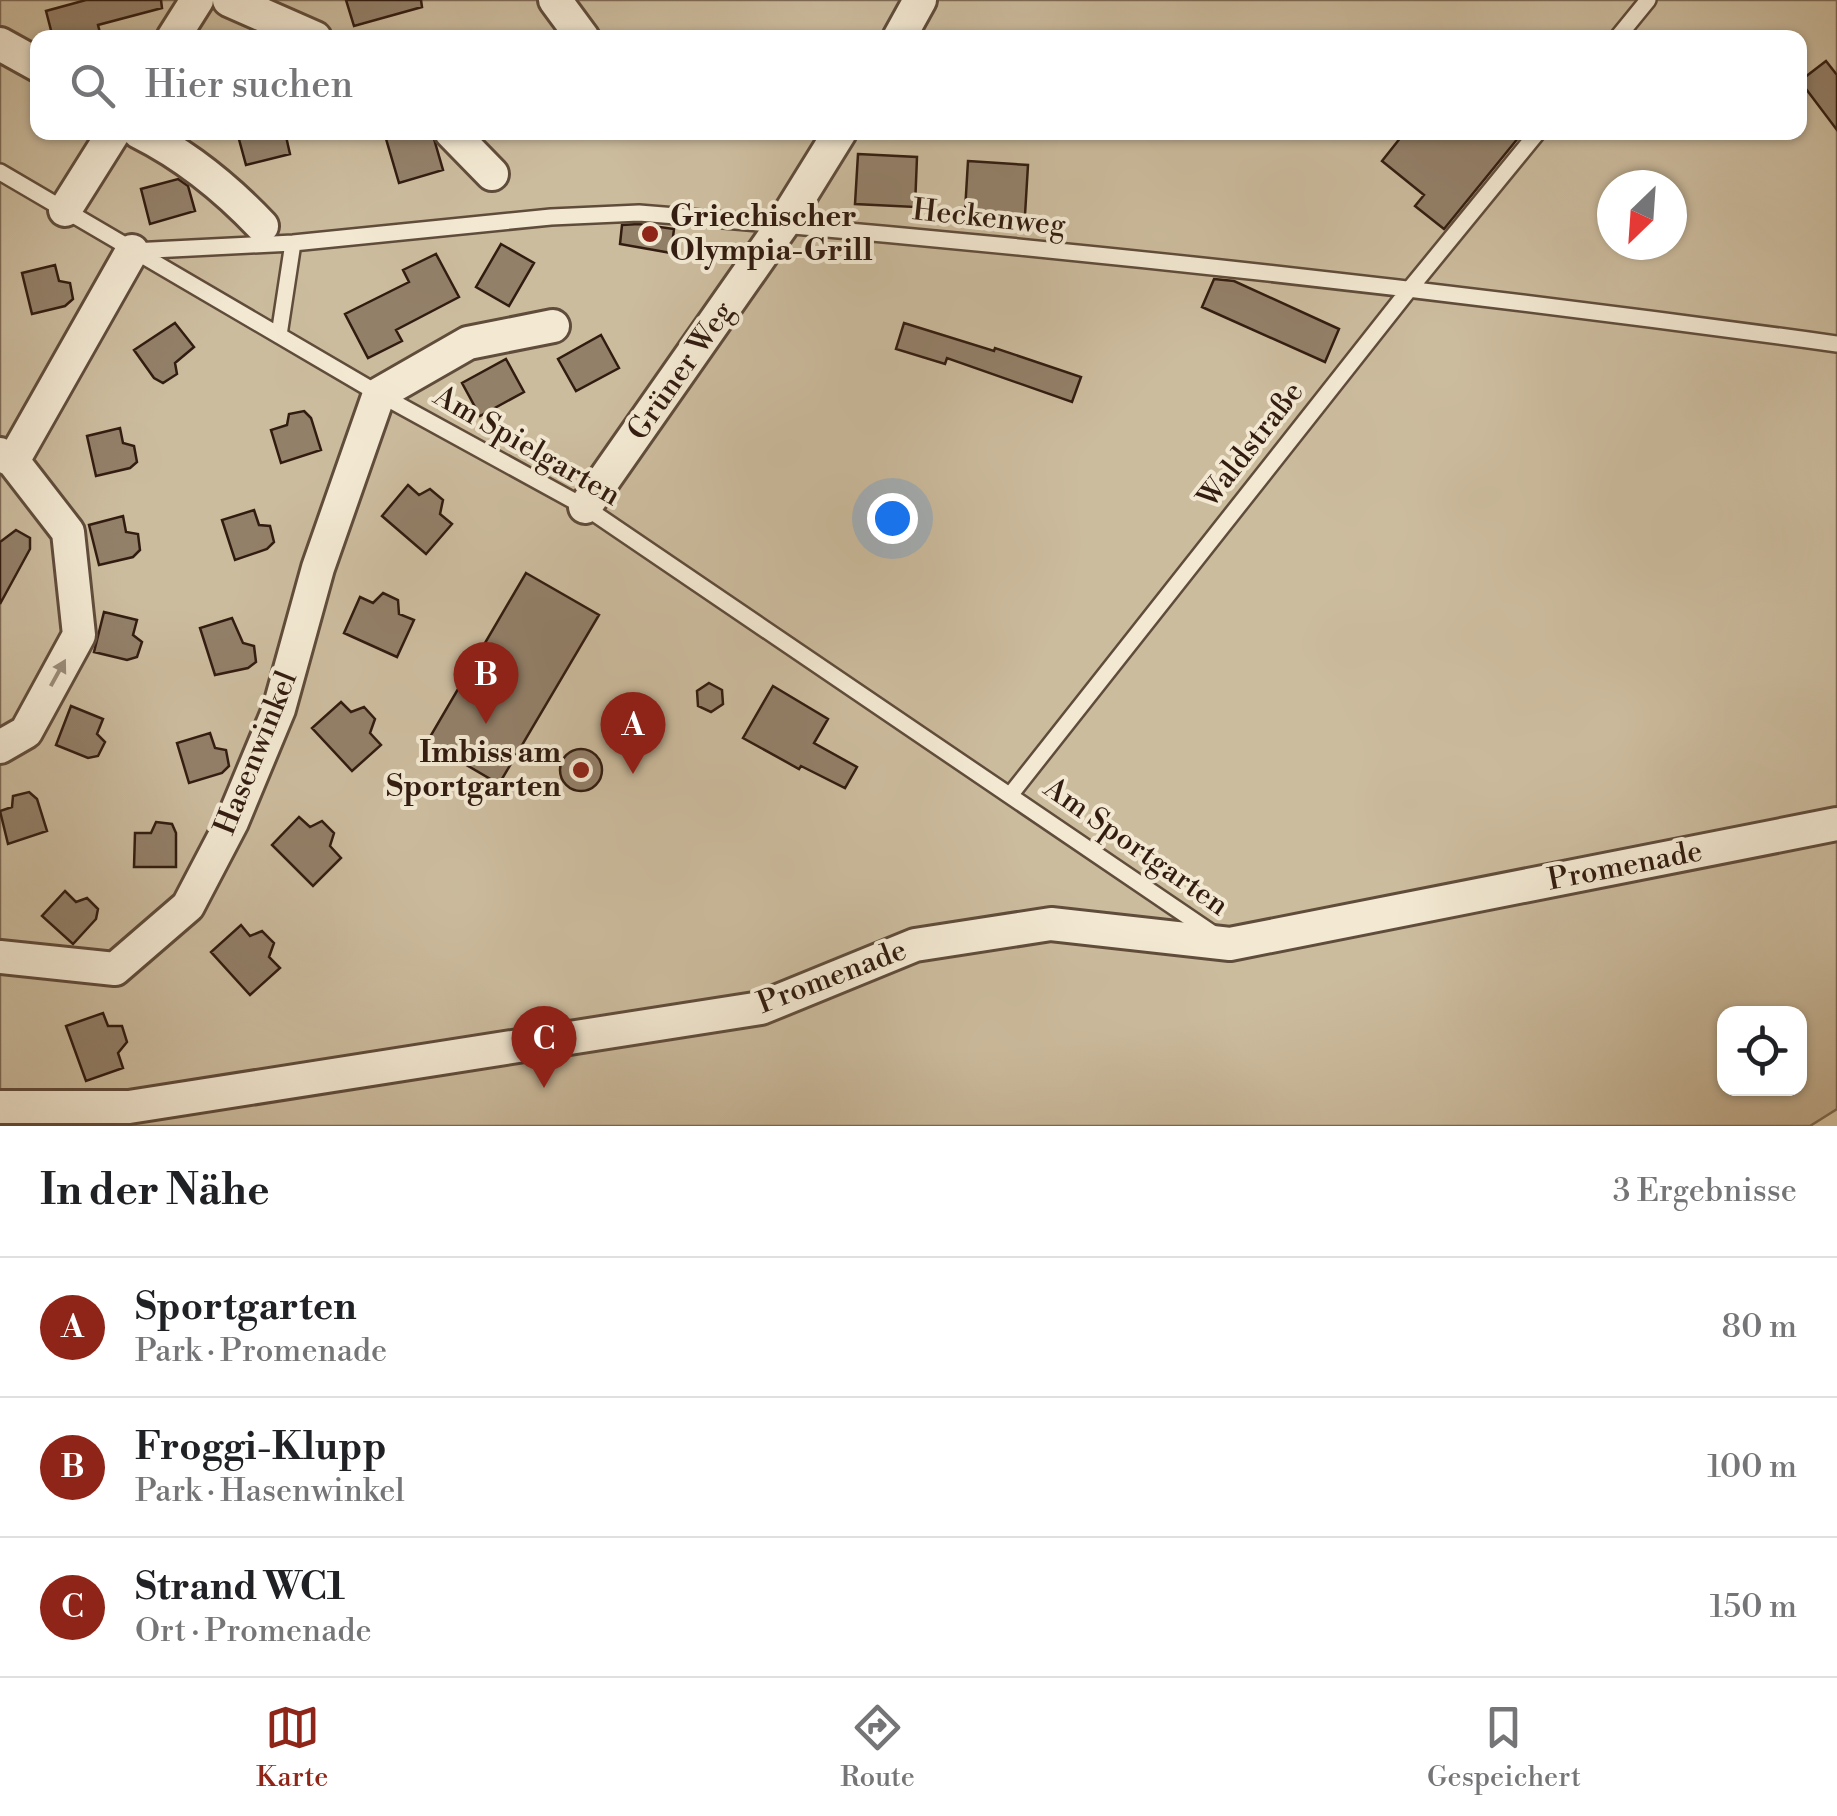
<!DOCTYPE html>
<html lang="de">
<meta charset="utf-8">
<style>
body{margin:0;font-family:"Libre Bodoni",serif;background:#f2f2f2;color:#202124}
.controls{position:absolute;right:30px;bottom:30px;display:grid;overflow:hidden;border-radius:20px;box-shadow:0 2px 8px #0004}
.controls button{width:90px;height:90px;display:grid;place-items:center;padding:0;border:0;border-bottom:2px solid #e0e0e0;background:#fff;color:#202124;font:50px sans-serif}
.compass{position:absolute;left:1597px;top:170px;width:90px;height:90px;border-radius:50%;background:#fff;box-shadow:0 2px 8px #0004;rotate:205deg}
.you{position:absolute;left:892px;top:518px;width:35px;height:35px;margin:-25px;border:8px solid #fff;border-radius:50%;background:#1a73e8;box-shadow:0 0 0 15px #1a73e833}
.badge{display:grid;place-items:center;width:65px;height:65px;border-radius:50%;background:#8f2418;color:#fff;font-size:32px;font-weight:700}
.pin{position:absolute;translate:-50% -82px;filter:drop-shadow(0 2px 5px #0008)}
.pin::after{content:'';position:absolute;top:52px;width:35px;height:30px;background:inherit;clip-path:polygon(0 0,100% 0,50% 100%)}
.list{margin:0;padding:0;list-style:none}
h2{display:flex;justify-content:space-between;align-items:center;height:130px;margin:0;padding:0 40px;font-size:42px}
h2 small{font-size:32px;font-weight:400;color:#757577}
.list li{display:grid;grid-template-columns:65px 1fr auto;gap:30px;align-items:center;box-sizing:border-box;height:140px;padding:0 40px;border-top:2px solid #e0e0e0}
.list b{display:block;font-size:38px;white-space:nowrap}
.list p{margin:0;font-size:32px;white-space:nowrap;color:#757577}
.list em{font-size:32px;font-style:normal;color:#757577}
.icon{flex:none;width:55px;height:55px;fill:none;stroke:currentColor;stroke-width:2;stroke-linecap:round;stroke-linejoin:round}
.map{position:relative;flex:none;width:1837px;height:1126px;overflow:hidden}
.search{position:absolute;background:#fff;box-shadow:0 2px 8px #0004;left:30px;right:30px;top:30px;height:110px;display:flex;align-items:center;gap:25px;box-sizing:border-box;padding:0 35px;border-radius:20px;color:#757577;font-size:38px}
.sheet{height:550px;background:#fff}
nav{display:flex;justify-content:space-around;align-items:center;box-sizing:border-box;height:140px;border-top:2px solid #e0e0e0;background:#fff;font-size:28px;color:#757577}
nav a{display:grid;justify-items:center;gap:5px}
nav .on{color:#8f2418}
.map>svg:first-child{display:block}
.green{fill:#ccbc9e;stroke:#7f6c57;stroke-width:2.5;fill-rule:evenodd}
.building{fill:#938069;stroke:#321c10;stroke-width:2.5}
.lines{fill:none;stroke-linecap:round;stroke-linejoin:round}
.lane-casing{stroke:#604c3b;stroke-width:20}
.street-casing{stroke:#604c3b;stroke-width:38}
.lane{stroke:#f3e9d3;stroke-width:15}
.street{stroke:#f3e9d3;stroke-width:32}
.oneway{fill:#9c8d7b}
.poi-dot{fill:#8f2418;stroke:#f3e9d3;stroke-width:4}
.labels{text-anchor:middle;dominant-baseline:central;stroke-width:8;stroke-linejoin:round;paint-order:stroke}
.poi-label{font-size:30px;font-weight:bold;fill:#321c10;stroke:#f3e9d3;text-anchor:start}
.street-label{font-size:30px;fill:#321c10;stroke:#f3e9d3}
</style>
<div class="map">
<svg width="1837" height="1126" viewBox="0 0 1837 1126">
<rect width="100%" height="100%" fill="#ecddbb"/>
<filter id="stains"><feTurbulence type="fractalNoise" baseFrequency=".002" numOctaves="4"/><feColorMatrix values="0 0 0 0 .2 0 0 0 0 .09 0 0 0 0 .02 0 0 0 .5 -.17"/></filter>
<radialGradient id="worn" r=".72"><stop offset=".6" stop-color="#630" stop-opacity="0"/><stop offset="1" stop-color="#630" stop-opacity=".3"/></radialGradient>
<path class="green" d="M0,0H1837V1109L1810,1126H0ZM38,38H1800V132H38ZM1612,185H1672V245H1612ZM1724,1014H1800V1088H1724Z"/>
<path class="building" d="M86,0H161L162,8L98,25L100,33L85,38H53L46,11Z
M346,0H421L422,7L354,26Z
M1826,61L1837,75V130L1800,81Z
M237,132H285L290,154L246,165Z
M384,132H432L443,170L399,183Z
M1405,132H1523L1444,229L1415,206L1424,195L1382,161Z
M858,154L917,157L915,207L855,204Z
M968,161L1028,165L1025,215L965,211Z
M178,179L188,186L195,211L150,224L141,189Z
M639,224L674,229L671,253L620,244L622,225Z
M501,244L534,263L509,306L476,287Z
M436,254L459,297L396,330L402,341L368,358L345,314L409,282L403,270Z
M55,265L59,281L70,283L73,299L65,306L32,314L22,273Z
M1214,279L1234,281L1339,329L1325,362L1202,307Z
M175,323L194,347L175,363L177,374L163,383L154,378L134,350Z
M904,323L994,351L995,348L1081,377L1072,402L947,358L945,364L896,349Z
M601,335L619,368L576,391L558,359Z
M506,359L524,392L480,416L462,383Z
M304,411L311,418L321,450L281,463L271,430L287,425L289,414Z
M120,428L123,443L134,446L137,462L130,468L96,476L87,436Z
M408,485L419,495L430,489L443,500L440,514L452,524L426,554L382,516Z
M254,510L259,525L270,526L274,542L267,549L235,560L222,520Z
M123,516L126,532L138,534L140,550L133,557L99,565L89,525Z
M16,530L30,538V549L0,604V542Z
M526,573L599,615L499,784L427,742Z
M383,593L398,600L399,614L414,620L397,657L344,633L360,597L373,603Z
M104,612L137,620L133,635L142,642L137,657L127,660L94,652Z
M232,618L243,643L254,646L256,662L248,668L215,675L200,628Z
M709,683L722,690L723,704L711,712L698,706L697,691Z
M773,686L828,719L814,743L857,767L845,788L801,766L799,769L743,738Z
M341,702L351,712L364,707L375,719L370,733L381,745L352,771L312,728Z
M71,706L103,719L97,734L105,742L98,756L88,758L56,745Z
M210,733L215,748L226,750L229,766L222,773L189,783L177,743Z
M560 770a21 21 0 1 1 42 0a21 21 0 1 1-42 0Z
M29,792L37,799L47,831L8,844L0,811L12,807L13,796Z
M299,817L310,827L322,821L334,833L330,846L341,858L313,886L272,845Z
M156,822L172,824L176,833V867H134L135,833H151Z
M65,891L76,902L87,898L98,909L96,919L73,944L42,916Z
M241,925L250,936L262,931L274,943L269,957L280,968L250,995L211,952Z
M103,1013L108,1026H122L127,1042L118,1053L123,1068L86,1081L66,1026Z"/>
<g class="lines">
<defs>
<path id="lane" d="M1617,38L1648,0
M0,172L379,394L585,507L1215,935
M132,251L293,243L551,217L639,213C1039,245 1439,289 1837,344
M279,335L293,243
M1011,794L1408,291L1538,132"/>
<path id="street" d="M229,0L315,38
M555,0L583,38
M173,38L197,0
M899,38L920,0
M0,44L38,65
M139,132C187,156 225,187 262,226
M451,132L492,174
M65,210L114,132
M0,454L13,461L68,532L79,635L26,732L0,747
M13,461L132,251
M585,507L783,224L840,132
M0,957L115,969L188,906L232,822L279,709L318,568L379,394L468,343L553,326
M0,1107H129L761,1008L915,945L1051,924L1230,944L1837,824"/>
</defs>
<use href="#lane" class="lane-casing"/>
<use href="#street" class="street-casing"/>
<use href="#lane" class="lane"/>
<use href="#street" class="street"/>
</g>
<defs><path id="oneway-solid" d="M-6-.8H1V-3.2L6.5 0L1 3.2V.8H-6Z" transform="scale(2.5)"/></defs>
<use class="oneway" href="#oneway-solid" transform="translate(58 673) rotate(-61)"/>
<g class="poi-dot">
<circle cx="650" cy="234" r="10"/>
<circle cx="581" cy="770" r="10"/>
</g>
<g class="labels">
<g class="poi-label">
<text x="670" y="217">Griechischer<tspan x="670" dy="34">Olympia-Grill</tspan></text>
<text x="561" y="753" text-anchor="end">Imbiss am<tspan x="561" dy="34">Sportgarten</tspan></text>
</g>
<g class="street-label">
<text transform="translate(989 218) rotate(6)">Heckenweg</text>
<text transform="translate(681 371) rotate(-55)">Grüner Weg</text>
<text transform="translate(1251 445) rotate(-52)">Waldstraße</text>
<text transform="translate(527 446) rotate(30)">Am Spielgarten</text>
<text transform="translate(256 753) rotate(-68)">Hasenwinkel</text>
<text transform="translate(1136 847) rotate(35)">Am Sportgarten</text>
<text transform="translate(1625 866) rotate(-11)">Promenade</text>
<text transform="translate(832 977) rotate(-21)">Promenade</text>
</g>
</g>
<rect width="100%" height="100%" filter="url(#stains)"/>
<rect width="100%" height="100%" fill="url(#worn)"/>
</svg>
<div class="controls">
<button><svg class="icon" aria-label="locate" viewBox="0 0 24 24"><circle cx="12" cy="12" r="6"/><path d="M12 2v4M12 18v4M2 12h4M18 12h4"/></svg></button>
</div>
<svg class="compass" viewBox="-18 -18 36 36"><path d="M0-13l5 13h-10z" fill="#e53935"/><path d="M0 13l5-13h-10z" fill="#757577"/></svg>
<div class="you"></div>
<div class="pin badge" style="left:633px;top:774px">A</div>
<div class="pin badge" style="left:486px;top:724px">B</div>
<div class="pin badge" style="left:544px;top:1088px">C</div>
<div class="search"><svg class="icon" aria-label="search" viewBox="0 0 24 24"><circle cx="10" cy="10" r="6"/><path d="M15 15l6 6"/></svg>Hier suchen</div>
</div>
<section class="sheet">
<h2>In der Nähe<small>3 Ergebnisse</small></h2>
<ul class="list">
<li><span class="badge">A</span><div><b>Sportgarten</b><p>Park · Promenade</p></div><em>80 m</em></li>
<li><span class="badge">B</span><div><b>Froggi-Klupp</b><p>Park · Hasenwinkel</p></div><em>100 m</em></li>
<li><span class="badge">C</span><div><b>Strand WC1</b><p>Ort · Promenade</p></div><em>150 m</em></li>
</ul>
</section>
<nav>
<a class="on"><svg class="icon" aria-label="map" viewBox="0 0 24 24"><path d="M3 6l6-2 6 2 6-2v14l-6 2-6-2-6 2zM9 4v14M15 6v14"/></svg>Karte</a>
<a><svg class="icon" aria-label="directions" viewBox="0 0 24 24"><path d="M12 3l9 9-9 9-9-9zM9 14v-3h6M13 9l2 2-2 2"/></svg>Route</a>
<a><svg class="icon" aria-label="saved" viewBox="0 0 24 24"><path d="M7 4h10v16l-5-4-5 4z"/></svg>Gespeichert</a>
</nav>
